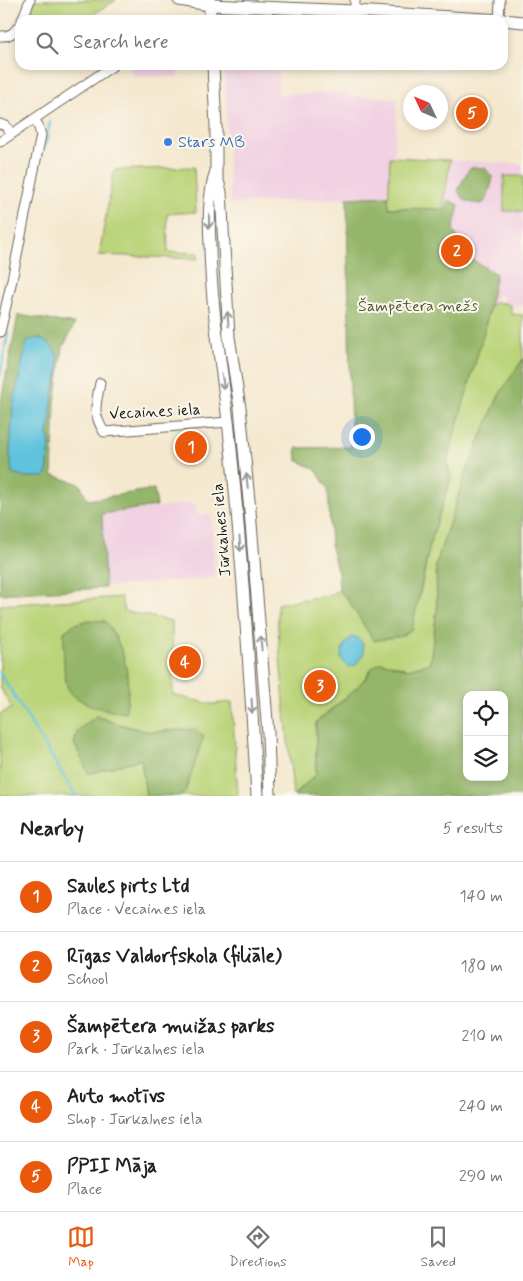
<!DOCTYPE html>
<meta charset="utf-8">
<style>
body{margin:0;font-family:Mynerve,sans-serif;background:#f2f2f2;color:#202124}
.controls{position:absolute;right:15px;bottom:15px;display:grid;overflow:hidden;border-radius:10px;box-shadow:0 2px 8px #0003}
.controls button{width:45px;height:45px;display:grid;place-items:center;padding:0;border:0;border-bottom:1px solid #e0e0e0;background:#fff;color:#202124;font:25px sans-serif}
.compass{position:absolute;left:403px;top:85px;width:45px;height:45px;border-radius:50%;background:#fff;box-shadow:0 2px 8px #0003;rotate:314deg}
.you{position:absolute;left:361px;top:436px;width:18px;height:18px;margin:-12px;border:4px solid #fff;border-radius:50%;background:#1a73e8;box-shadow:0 0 0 8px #1a73e833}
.badge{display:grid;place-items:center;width:32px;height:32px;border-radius:50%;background:#ea580c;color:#fff;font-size:16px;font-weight:700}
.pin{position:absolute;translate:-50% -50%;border:2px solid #fff;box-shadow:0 1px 5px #0006}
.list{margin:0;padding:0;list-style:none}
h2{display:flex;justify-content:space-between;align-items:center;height:65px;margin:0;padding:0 20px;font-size:21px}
h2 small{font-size:16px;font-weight:400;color:#757577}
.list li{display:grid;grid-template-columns:32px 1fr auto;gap:15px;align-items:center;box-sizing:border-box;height:70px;padding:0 20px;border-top:1px solid #e0e0e0}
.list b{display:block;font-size:19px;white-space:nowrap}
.list p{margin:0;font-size:16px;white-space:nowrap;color:#757577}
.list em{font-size:16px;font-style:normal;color:#757577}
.icon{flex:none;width:28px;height:28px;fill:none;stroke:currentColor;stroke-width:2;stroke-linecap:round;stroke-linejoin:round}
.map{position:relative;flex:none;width:523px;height:796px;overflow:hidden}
.search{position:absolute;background:#fff;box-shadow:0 2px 8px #0003;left:15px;right:15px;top:15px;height:55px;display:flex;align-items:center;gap:12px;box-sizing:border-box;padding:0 18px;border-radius:15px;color:#757577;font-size:19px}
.sheet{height:415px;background:#fff}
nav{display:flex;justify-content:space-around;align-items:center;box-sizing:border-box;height:70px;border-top:1px solid #e0e0e0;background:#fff;font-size:14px;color:#757577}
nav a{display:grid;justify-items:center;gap:2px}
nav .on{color:#ea580c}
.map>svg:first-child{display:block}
.built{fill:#f1d0e2}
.green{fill:#bbd47a;stroke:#6c784b}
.forest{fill:#94b66a;stroke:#586943;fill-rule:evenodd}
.water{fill:#5fc3dd;stroke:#3e707c}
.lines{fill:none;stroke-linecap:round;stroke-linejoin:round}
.stream{stroke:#5fc3dd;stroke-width:2.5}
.minor-casing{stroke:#68635b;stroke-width:11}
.tertiary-casing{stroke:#68635b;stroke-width:13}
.minor{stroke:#fff;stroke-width:9}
.tertiary{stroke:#fff;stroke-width:11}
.oneway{stroke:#999}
.shop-dot{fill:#3f7fe0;stroke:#fbf7ec;stroke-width:2}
.labels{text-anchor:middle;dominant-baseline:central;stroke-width:4;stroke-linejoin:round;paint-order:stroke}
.shop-label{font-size:16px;fill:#366cbe;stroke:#fbf7ec;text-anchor:start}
.park-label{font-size:16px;fill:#545c3d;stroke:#fbf7ec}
.street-label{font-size:16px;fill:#1c1c1c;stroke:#fbf7ec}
</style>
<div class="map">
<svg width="523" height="796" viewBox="0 0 523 796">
<rect width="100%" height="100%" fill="#fbf7ec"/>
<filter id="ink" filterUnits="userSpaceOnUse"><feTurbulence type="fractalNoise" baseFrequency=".02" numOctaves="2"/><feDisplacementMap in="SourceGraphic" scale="10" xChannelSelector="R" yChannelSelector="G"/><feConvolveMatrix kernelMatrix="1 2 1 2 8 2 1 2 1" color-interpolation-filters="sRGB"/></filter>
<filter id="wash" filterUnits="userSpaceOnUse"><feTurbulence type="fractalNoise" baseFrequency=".0096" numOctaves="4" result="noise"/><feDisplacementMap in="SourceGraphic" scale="20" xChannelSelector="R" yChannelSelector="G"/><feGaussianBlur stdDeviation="1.12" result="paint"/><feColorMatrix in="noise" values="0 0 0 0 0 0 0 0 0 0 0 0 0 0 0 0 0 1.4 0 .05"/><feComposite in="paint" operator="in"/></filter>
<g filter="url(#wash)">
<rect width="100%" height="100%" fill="#f4e8cf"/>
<path class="built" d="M129,65H178V77L134,76Z
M224,65H279L278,95L347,92V96L398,98L394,157L523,164V306H511L504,303L503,295H496V303L490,305L394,303L388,196L230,204Z
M195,503L197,514L211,515L215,578L105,587L102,514Z"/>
<path class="green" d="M35,0H116L84,20H27Z
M390,157L450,160L443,209L388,208Z
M194,167L196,212L167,214L168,252L198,253V259L99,255L114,170Z
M504,176H523V211H504Z
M496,303H504L511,306V314L523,315V359L499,395L465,475L436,564L437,609L430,663L407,669L392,664L372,668C358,691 336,704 316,722V774L293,796C288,732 279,668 277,604L329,595L339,590L348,600L374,641L419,599L430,544L451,478L447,461L484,332L490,305Z
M121,597L124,611L172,621L173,695L211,704L232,702L238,796H181C195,779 193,750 195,729L149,732L115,723L96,716L88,773L141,759L146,796H0V714L12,708L0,687V605Z"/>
<path class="forest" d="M474,167L485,168L493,178L487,199L482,204C469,203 463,202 458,190L469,169Z
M388,196L389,208L446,209L448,200L459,205L453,230L471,259L496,274L484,332L447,461L451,478L430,544L412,629L402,636L374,641L348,600L339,590L338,573L331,548L328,489L316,470L297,460L296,448L351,447L347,198Z
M18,315L75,324L63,347L55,403L52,475L80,484L88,500L154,489L157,506L102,514L105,588L0,594V406ZM58,355L57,381L53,394L48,435L50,444L47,474L44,477L10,453Z
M523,359V796H294L316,774V722L346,698L366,678L372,668L381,662L407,669L430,663L437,609L436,564L465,475L499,395ZM467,695H504V777H467Z
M89,620L105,621C125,646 133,682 125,713C110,711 77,705 69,690C62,679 64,646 64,632L74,624Z
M96,716L115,723L149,732L195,729L204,736L186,790L181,796H146L141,759L89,774L74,743L78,730Z"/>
<path class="water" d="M39,338C68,352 57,370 53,396C51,409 51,422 48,435L50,444L47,474L44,477H26L12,473L10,453L13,405L27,341Z
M352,637L358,638L362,642L364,653L356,665L348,667L341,659C341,650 344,643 352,637Z"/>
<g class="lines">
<path class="stream" d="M45,148L50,122
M0,375L8,333
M0,673L76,796"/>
</g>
</g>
<g filter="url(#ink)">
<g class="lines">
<defs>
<path id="minor" d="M355,11V0
M22,20L30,0
M499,20L500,0
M0,36C10,37 15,32 20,24
M0,124L6,126L12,134
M0,142L114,65
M0,332L12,280L41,135L38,125L34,119
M100,383C96,405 92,412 104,432L228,422"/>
<path id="tertiary" d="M179,0L210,5L355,11L501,20
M210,0V20
M503,20L523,22
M213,65L216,127V173L221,192L229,337L240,408L250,511L268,733L270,796
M215,174C208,198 209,221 210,246C211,309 222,367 229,430C242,552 250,674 257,796"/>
</defs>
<use href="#minor" class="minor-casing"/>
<use href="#tertiary" class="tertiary-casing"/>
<use href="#minor" class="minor"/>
<use href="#tertiary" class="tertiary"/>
</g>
<defs><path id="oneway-shaft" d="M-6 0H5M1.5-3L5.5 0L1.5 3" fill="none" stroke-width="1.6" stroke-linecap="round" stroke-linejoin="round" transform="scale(1.25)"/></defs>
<g class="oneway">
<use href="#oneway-shaft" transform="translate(209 221) rotate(90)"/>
<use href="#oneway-shaft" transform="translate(228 319) rotate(-94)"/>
<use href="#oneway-shaft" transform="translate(223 382) rotate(82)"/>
<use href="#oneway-shaft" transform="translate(247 481) rotate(-96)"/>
<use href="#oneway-shaft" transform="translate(240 544) rotate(86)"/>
<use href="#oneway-shaft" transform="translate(261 643) rotate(-95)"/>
<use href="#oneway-shaft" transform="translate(252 706) rotate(87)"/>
</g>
</g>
<circle class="shop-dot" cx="168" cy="142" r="5"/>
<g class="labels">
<g class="shop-label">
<text x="178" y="142">Stars MB</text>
</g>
<g class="park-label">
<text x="418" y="306">Šampētera mežs</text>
</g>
<g class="street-label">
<text transform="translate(155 412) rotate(-3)">Vecaines iela</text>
<text transform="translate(222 530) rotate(-95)">Jūrkalnes iela</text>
</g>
</g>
</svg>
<div class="controls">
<button><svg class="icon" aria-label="locate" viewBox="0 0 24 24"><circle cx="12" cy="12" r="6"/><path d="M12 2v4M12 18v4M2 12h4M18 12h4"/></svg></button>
<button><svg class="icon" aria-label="layers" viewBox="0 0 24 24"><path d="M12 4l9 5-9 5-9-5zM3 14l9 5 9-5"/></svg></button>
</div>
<svg class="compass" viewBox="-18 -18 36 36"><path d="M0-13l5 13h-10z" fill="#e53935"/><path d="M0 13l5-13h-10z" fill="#757577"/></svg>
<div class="you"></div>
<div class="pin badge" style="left:191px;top:447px">1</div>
<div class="pin badge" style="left:457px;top:251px">2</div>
<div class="pin badge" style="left:320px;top:686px">3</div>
<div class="pin badge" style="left:185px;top:662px">4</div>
<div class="pin badge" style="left:472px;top:113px">5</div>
<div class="search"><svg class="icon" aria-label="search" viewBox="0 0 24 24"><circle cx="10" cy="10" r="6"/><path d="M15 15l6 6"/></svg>Search here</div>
</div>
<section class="sheet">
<h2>Nearby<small>5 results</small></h2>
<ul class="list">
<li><span class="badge">1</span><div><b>Saules pirts Ltd</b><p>Place · Vecaines iela</p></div><em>140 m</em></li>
<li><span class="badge">2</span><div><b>Rīgas Valdorfskola (filiāle)</b><p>School</p></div><em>180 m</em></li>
<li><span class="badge">3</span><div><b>Šampētera muižas parks</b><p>Park · Jūrkalnes iela</p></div><em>210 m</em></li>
<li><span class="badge">4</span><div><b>Auto motīvs</b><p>Shop · Jūrkalnes iela</p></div><em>240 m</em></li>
<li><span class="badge">5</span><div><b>PPII Māja</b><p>Place</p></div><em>290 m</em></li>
</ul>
</section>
<nav>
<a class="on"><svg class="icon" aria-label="map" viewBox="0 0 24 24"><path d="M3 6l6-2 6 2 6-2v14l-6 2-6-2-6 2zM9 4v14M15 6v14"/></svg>Map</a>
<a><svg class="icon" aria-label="directions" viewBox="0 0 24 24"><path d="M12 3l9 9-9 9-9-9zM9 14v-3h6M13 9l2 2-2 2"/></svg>Directions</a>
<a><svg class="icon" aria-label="saved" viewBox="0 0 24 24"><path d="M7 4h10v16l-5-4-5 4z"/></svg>Saved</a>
</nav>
